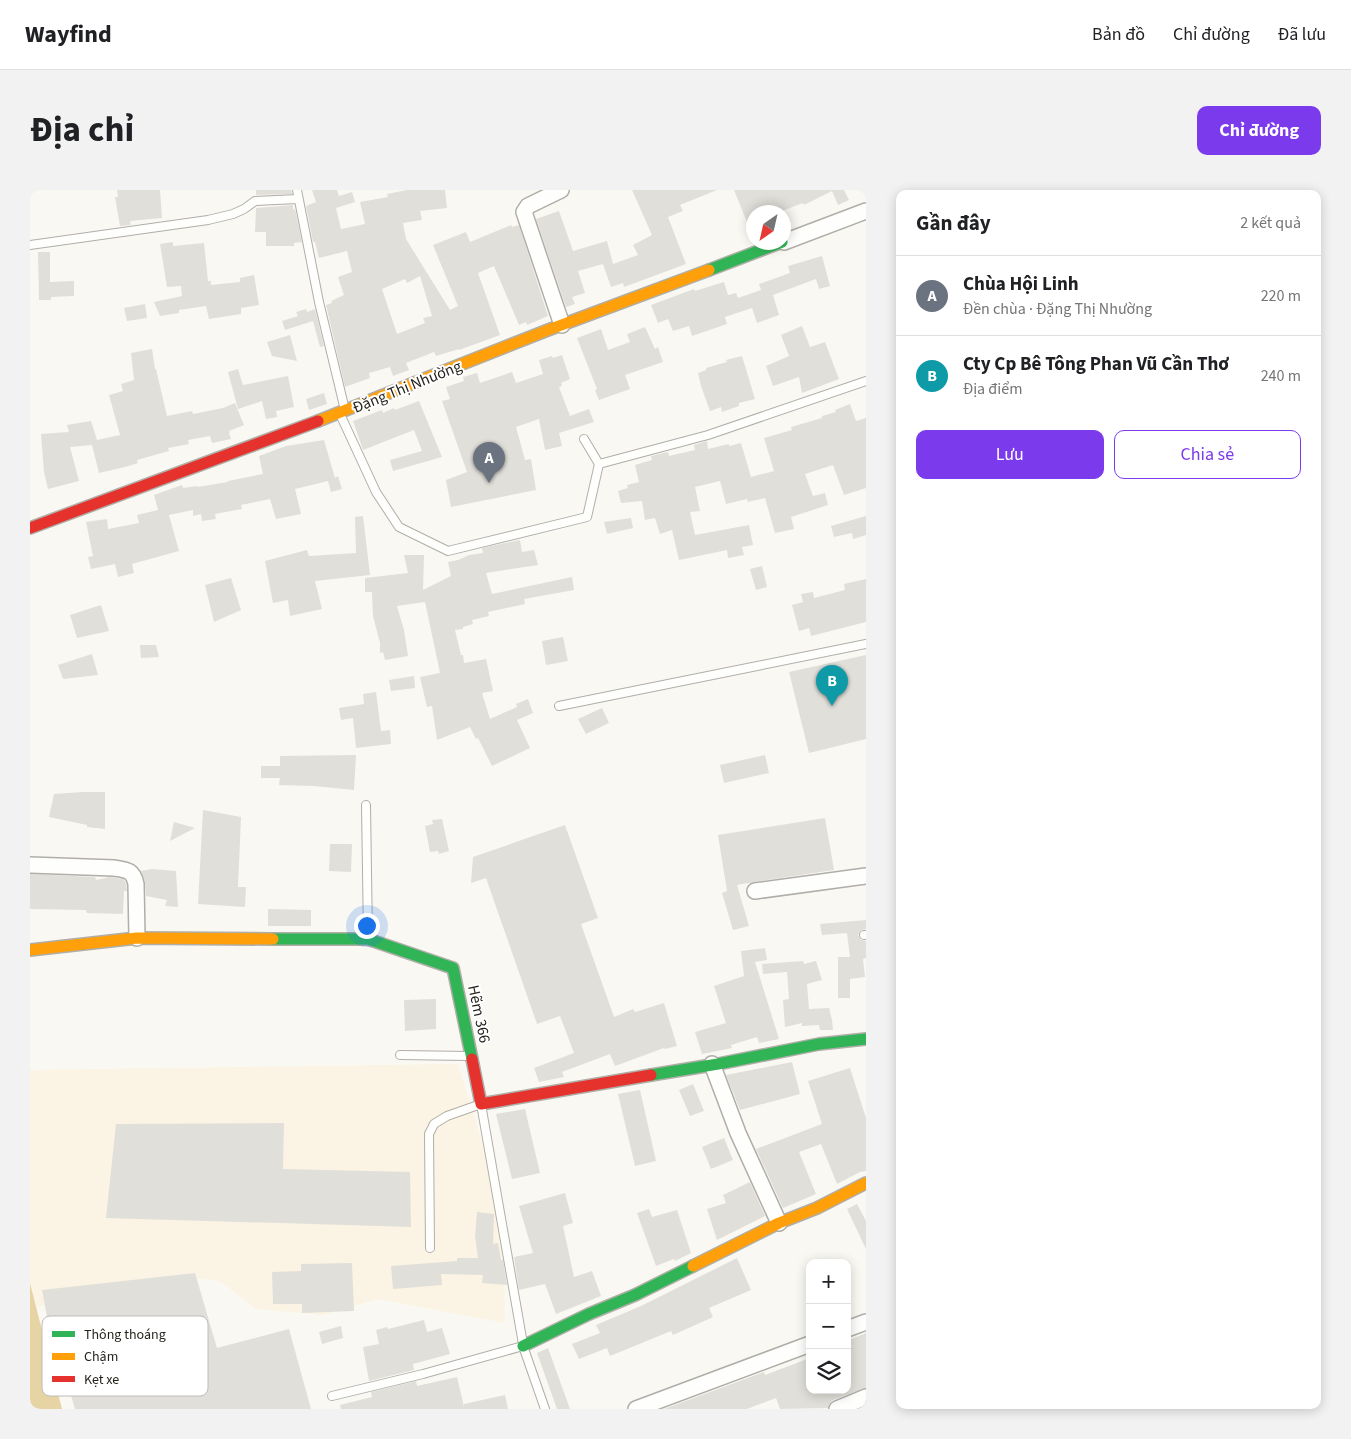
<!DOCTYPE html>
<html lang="vi">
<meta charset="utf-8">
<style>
body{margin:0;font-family:"Source Sans 3",sans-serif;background:#f2f2f2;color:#202124}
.controls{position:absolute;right:15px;bottom:15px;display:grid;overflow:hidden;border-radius:10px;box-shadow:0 2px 12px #0003}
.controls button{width:45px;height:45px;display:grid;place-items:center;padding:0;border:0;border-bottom:1px solid #e0e0e0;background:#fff;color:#202124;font:25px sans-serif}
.compass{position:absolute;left:716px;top:15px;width:45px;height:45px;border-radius:50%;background:#fff;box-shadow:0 2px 12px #0003;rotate:214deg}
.you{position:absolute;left:336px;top:735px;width:18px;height:18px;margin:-12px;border:4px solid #fff;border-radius:50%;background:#1a73e8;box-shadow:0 0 0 8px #1a73e833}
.badge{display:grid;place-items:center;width:32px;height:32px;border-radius:50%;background:#7c3aed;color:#fff;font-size:16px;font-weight:700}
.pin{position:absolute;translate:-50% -41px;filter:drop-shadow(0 1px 2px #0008)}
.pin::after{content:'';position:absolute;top:26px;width:18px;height:15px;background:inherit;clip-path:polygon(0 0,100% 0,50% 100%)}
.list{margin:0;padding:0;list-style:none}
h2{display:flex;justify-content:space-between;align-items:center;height:65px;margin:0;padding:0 20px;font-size:21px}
h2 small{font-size:16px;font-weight:400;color:#757577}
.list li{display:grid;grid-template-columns:32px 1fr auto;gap:15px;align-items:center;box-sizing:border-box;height:80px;padding:0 20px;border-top:1px solid #e0e0e0}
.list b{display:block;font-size:19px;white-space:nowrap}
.list p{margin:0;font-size:16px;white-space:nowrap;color:#757577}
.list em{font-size:16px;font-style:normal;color:#757577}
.actions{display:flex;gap:10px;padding:15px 20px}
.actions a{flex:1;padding:11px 0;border:1px solid #7c3aed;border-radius:10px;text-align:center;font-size:18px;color:#7c3aed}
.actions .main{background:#7c3aed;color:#fff}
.icon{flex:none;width:28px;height:28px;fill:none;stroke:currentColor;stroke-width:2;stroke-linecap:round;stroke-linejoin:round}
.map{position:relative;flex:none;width:836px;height:1219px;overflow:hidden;border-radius:10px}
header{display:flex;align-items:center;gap:30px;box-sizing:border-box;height:70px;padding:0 25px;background:#fff;border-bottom:1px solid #e0e0e0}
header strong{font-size:24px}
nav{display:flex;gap:28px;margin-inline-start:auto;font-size:18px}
.intro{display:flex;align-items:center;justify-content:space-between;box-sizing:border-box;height:120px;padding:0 30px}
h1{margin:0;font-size:35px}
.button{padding:12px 22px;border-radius:10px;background:#7c3aed;color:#fff;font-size:18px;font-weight:700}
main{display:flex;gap:30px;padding:0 30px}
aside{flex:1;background:#fff;border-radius:10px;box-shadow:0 2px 12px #0003}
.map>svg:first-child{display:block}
.built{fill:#fbf4e4}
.water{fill:#e7d4a4}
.building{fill:#e1dfd9;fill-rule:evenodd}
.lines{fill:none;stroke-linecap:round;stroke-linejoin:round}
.lane-casing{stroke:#b0aea8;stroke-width:10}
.street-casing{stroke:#b0aea8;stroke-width:18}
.fast-casing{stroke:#b0aea8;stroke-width:14}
.slow-casing{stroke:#b0aea8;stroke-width:14}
.jam-casing{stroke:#b0aea8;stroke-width:14}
.lane{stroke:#fefefd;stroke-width:8}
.street{stroke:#fefefd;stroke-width:15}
.fast{stroke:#30b455;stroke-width:11}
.slow{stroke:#ff9f0a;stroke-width:11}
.jam{stroke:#e5322d;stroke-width:11}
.labels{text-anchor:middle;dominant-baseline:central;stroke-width:4;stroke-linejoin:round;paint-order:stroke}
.street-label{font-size:16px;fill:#221f19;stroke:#fff}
.key{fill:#fff;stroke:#bdbcba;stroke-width:1}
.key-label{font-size:14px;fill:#221f19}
</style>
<header>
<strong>Wayfind</strong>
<nav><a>Bản đồ</a><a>Chỉ đường</a><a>Đã lưu</a></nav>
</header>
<div class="intro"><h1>Địa chỉ</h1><a class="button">Chỉ đường</a></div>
<main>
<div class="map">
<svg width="836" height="1219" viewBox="0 0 836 1219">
<rect width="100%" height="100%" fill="#faf8f2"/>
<path class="built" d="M428,874L473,1021L475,1133L348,1109L294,1125L226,1119L190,1091L144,1086L7,1117L0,1093V880Z"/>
<path class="water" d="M0,1093L32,1219H0Z"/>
<path class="building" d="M87,0H130L132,28L100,31L101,35L90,36L85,7H88Z
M226,0H261L262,4L226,5Z
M282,0H307L309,6L322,2L325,12L306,18L311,39L335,34L330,12L358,7L357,4L377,0H415L417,18L390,21L392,30L373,33L376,49L420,120L428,116L403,55L436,42L440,52L481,35L482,37L489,35L518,126L497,135L496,132L489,135L464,76L448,83L470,145L429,160V159L406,166L404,162L376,173L379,180L363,186L360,177L339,183L340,188L315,197L296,115L302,113L301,111L314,105L308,87L322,82L317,61L289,68L285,52H283L276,16L286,12ZM390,86L402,126L393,128L395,133L367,144L352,99L375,89L377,93Z
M602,0H687L650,15L653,21L638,27L656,74L594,97L593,93L581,97L573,74L548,81L555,103L542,107L545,114L536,117L506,29L529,21L543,61L577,51L583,74L608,65L603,55L622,45Z
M704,0H814L819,10L808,15L802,1L774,15L773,13L749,22H724L723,47Z
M263,15V20L265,19L272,52L264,53V56H236V42H225L226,18Z
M143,52V56L174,53L178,91H181V95L210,92V88L224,85L229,115L211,118V124L179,129L176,116L149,120V123L130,126L124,112L152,106L151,96L137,97L130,54Z
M8,62H20V92L44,91V106L21,107V110H9Z
M792,66L800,96L789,99L786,89L743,105L749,125L727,133L722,118L695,127L697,134L662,146L659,136L643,141L638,129L628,133L621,115L664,99L665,101L694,92L698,105L706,103L708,108L731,100L729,94L760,83L758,76Z
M115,114L117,128L97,131L94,118Z
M276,119L277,122L285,119L294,156L290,157L283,131L255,140L252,131L268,126L266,122Z
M772,136L780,157L795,152L809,189L772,203L769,187L743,196L736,176L759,166L751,145Z
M615,137L625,159L628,157L633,172L595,185L600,199L569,210L565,200L567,199L547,148L571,139L578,160L600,152L597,144Z
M260,145L267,171L242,166L237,152Z
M122,159L125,179H126L137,226L162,221L163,224L193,218L205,213L214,235L199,241L200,243H199L201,249L182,253L180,246L158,250L159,254L138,258L139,261L107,270L108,273L95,277L69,283L62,255L40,257L49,291L18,299L14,282L11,244L39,242L37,235L61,231L67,250L90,245L79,205L93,201L91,194L104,190L101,163Z
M532,165L540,189L531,193L532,196L529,197L540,226L559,219L564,232L529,243L532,256L515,260L509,229L486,237L495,270L501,269L506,300L421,317L416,290L437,282L412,211L420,209L416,197L434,191L433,187L447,183L450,193L482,182L486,193L513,184L509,170L522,166L523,168Z
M712,166L725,209L709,213V216L692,222L691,217L680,221L671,196L668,183L676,180V178L697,172L696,170Z
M208,179L213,195L258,186L264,217L246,221L247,227L236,229L232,211L208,219L198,182Z
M294,203L297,214L279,220L276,209Z
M389,211L412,267L363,281L360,270L392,261L384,240L333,260L323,231L352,220L353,223L364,218L365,220Z
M820,214L826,231L836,228V298L814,305L803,275L775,284L783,306L795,303L798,315L761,327L764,339L745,343L735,308L718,312L717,309L696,314L690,291L665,297L670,321L660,322L665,345L719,335L723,355L712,357L714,365L698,368L697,360L649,370L642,340L630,344L625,328L615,330L612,311L591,313L588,301L598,298L597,295L609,292L605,275L622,270L621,266L638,262L639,266L665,260L664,255L677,251L678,259L699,254V256L711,253L721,287L744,281L734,248L762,240L761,237L792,228V226L806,222L805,220Z
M294,250L305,288L308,286L312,299L301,302L298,291L265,299L271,324L246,329L240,309L211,315L212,319L185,324L186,329L172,331L171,324L163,326V320L139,325L149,361L102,374L104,383L88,387L85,374L61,379L58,367L63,366L56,332L77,329L78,339L109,333L107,325L128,320L124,305L152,295L153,298L167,296V297L198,292V291L233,284L229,266L256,256Z
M333,326L340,385L285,391L292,419L260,426L258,410L243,413L235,371L277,360L279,366L326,363L325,327Z
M836,326V345L823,349L822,343L804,347L801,336Z
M601,328L603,338L577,344L574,332Z
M490,350L492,362L504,360L508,375L456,383L462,404L542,387L544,400L494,409L495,414L458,422L459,426L442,430L443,434L433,437V439L425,440L431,465H433L434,473L456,469L463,501L452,503L460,529L487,517L486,514L498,509L503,523L487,530L500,558L462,576L448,548L446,549L440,537L407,550L402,516L397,517L390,487L410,483L395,412L367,416L374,440L378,466L355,470L353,462L350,463V453L343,426L342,402H335V388L378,383L374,365H394L393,400L421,386L418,372L428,370L439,365L453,363L452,358Z
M732,376L737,397L726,400L720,379Z
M201,388L211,420L184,432L175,395Z
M836,389V432L781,446L779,438L769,441L762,415L773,412L771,404L783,402L784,408L815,400L814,394Z
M71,415L79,441L47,448L40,425Z
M533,447L538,471L516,475L512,451Z
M110,455H126L129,467L111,468Z
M62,464L68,485L33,489L28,475Z
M836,465V549L779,563L759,482Z
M384,486L385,498L361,501L359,490Z
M346,502L351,541L360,540L361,554L326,558L323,528L311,530L309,518L334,514L333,504Z
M572,518L579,533L556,544L548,529Z
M326,565L324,600L284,596L249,595L250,588H231V576H250V566Z
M735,565L739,583L694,593L690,575Z
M53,602H75V639L57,637V635L19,627L24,604Z
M173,620L211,627L208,697H216L215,717L168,714Z
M795,628L804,680L724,692L707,695L719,736L703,740L692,703L697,701L688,645Z
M412,629L419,661L409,664L408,661L400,662L395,636L403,634L402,630Z
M144,632L165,638L140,651Z
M535,635L568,728L551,734L584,827L603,819L605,822L634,813L647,856L635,859L634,858L585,876L580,864L532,882L534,887L509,892L504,878L544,863L530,826L507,834L456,688L441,693L443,667Z
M300,654H322L321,682L299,681Z
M122,679L146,681L148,717L135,716L137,710L116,706L115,692L111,681Z
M0,684L65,687L66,690L79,687L93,689L96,693L97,701H94L93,724L57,723L56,720L0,719Z
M238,719L281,720V736H238Z
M836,730V739L831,740L828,745L831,750L836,751V768L833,769L835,787L820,789V808H808V767H820L817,743L792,745L790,734Z
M735,758L737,770L725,772L749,849L729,853L727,847L701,855L702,858L672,864L665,842L696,833L684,796L714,786L711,761Z
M773,771L774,774L786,771L792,790L777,794L779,819L799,818L802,830L803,840H790L789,835L772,836V833L755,837L753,810L759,809L757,782L733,784L732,774Z
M406,809V839L375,841L374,810Z
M762,872L770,904L710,920L696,885Z
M820,878L836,928V981L830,982L807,994L791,954L769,962L786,1004L753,1018L726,959L792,934L778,891Z
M663,894L674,921L660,926L649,900Z
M610,900L626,971L605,976L588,904Z
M495,919L510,983L482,989L466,924Z
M254,933L253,979L380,982L381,1037L76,1028L86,934Z
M694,948L703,970L681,979L672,957Z
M720,992L735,1026L687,1050L677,1019L696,1013L693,1005Z
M535,1003L543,1033L533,1036L544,1087L562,1081L571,1106L526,1124L515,1094L489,1100L484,1067L503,1063L489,1016Z
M827,1014L836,1031V1059L817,1019Z
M619,1019L622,1027L647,1020L661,1063L645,1071L644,1069L626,1076L607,1023Z
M447,1022L464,1024L463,1054L468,1053L471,1070H473L477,1095L452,1093L453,1085L411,1084L412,1095L363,1099L361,1076L427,1071V1068H448L445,1046Z
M707,1068L721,1100L679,1118L683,1127L643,1145L641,1141L580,1166L577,1158L549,1169L542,1154L570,1143L566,1135L611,1116Z
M322,1073L324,1121L272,1123V1114H243L242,1082L271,1081V1074Z
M165,1083L187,1158L259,1139L281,1219H45L35,1186L28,1187L12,1100Z
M394,1130L397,1142L412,1138L420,1164L383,1174L384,1180L339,1191L333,1157L349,1154L346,1140L357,1137L358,1139Z
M311,1136L313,1148L292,1154L289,1142Z
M836,1143V1198L803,1210L799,1214L798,1218L750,1219L746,1208L717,1219H634L734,1182L735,1185L780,1168V1200H817V1151Z
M518,1158L540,1219H527L507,1163Z
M427,1187L434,1217V1214L475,1205L478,1219H311L310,1215L342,1207L341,1202L386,1191L387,1196Z"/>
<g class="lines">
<defs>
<path id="lane" d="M267,0L289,112L315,220
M0,55L178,30L203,24L214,19L225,11L268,9
M310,224L346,302L369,337L418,361L557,327L569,274
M554,249L569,274L678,245L836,191
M529,516L836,454
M336,615L338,747
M834,745H836
M370,865L439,866
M400,1058L399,944L404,934L417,926L451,914L493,1154
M302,1206L393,1184L493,1156L515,1219"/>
<path id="street" d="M531,0L498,16L494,22L532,135
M754,52L836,21
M0,675L84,678C97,680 103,680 106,694L107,748
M725,701L836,686
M682,874L708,943L749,1033
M817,1139L836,1132
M606,1219L780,1154
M807,1219L836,1207"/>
<path id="fast" d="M679,80L752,52
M243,749H338L423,778L442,869
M621,885L688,874L789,854L836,849
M493,1156L559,1124L605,1105L663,1076"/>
<path id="slow" d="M288,231L518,140L679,80
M0,760L107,748L243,749
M663,1076L749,1033L787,1018L836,993"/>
<path id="jam" d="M0,338L288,231
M442,869L451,914L621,885"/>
</defs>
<use href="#lane" class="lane-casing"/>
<use href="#street" class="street-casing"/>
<use href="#fast" class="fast-casing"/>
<use href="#slow" class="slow-casing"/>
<use href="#jam" class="jam-casing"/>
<use href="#lane" class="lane"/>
<use href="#street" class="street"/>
<use href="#fast" class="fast"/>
<use href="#slow" class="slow"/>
<use href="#jam" class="jam"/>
</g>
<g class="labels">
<g class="street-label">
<text transform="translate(377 197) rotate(-22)">Đặng Thị Nhường</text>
<text transform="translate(449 824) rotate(78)">Hẽm 366</text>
</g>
</g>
<rect x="12" y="1126" width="166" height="80" rx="8" class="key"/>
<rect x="22" y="1141" width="23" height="6" fill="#30b455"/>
<rect x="22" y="1163" width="23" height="7" fill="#ff9f0a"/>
<rect x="22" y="1186" width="23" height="6" fill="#e5322d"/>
<g class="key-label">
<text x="54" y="1149">Thông thoáng</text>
<text x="54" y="1171">Chậm</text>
<text x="54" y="1194">Kẹt xe</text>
</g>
</svg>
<div class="controls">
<button>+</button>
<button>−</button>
<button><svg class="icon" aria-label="layers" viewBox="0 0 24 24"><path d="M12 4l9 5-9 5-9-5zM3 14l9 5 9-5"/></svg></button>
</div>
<svg class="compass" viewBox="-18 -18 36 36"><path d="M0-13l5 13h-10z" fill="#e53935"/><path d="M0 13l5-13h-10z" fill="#757577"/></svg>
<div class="you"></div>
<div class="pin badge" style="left:459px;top:293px;background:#6b7280">A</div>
<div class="pin badge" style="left:802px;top:516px;background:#0f9aa8">B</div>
</div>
<aside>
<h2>Gần đây<small>2 kết quả</small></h2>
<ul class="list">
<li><span class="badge" style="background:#6b7280">A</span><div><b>Chùa Hội Linh</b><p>Đền chùa · Đặng Thị Nhường</p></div><em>220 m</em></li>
<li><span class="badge" style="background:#0f9aa8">B</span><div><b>Cty Cp Bê Tông Phan Vũ Cần Thơ</b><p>Địa điểm</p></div><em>240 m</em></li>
</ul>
<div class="actions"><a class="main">Lưu</a><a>Chia sẻ</a></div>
</aside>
</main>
